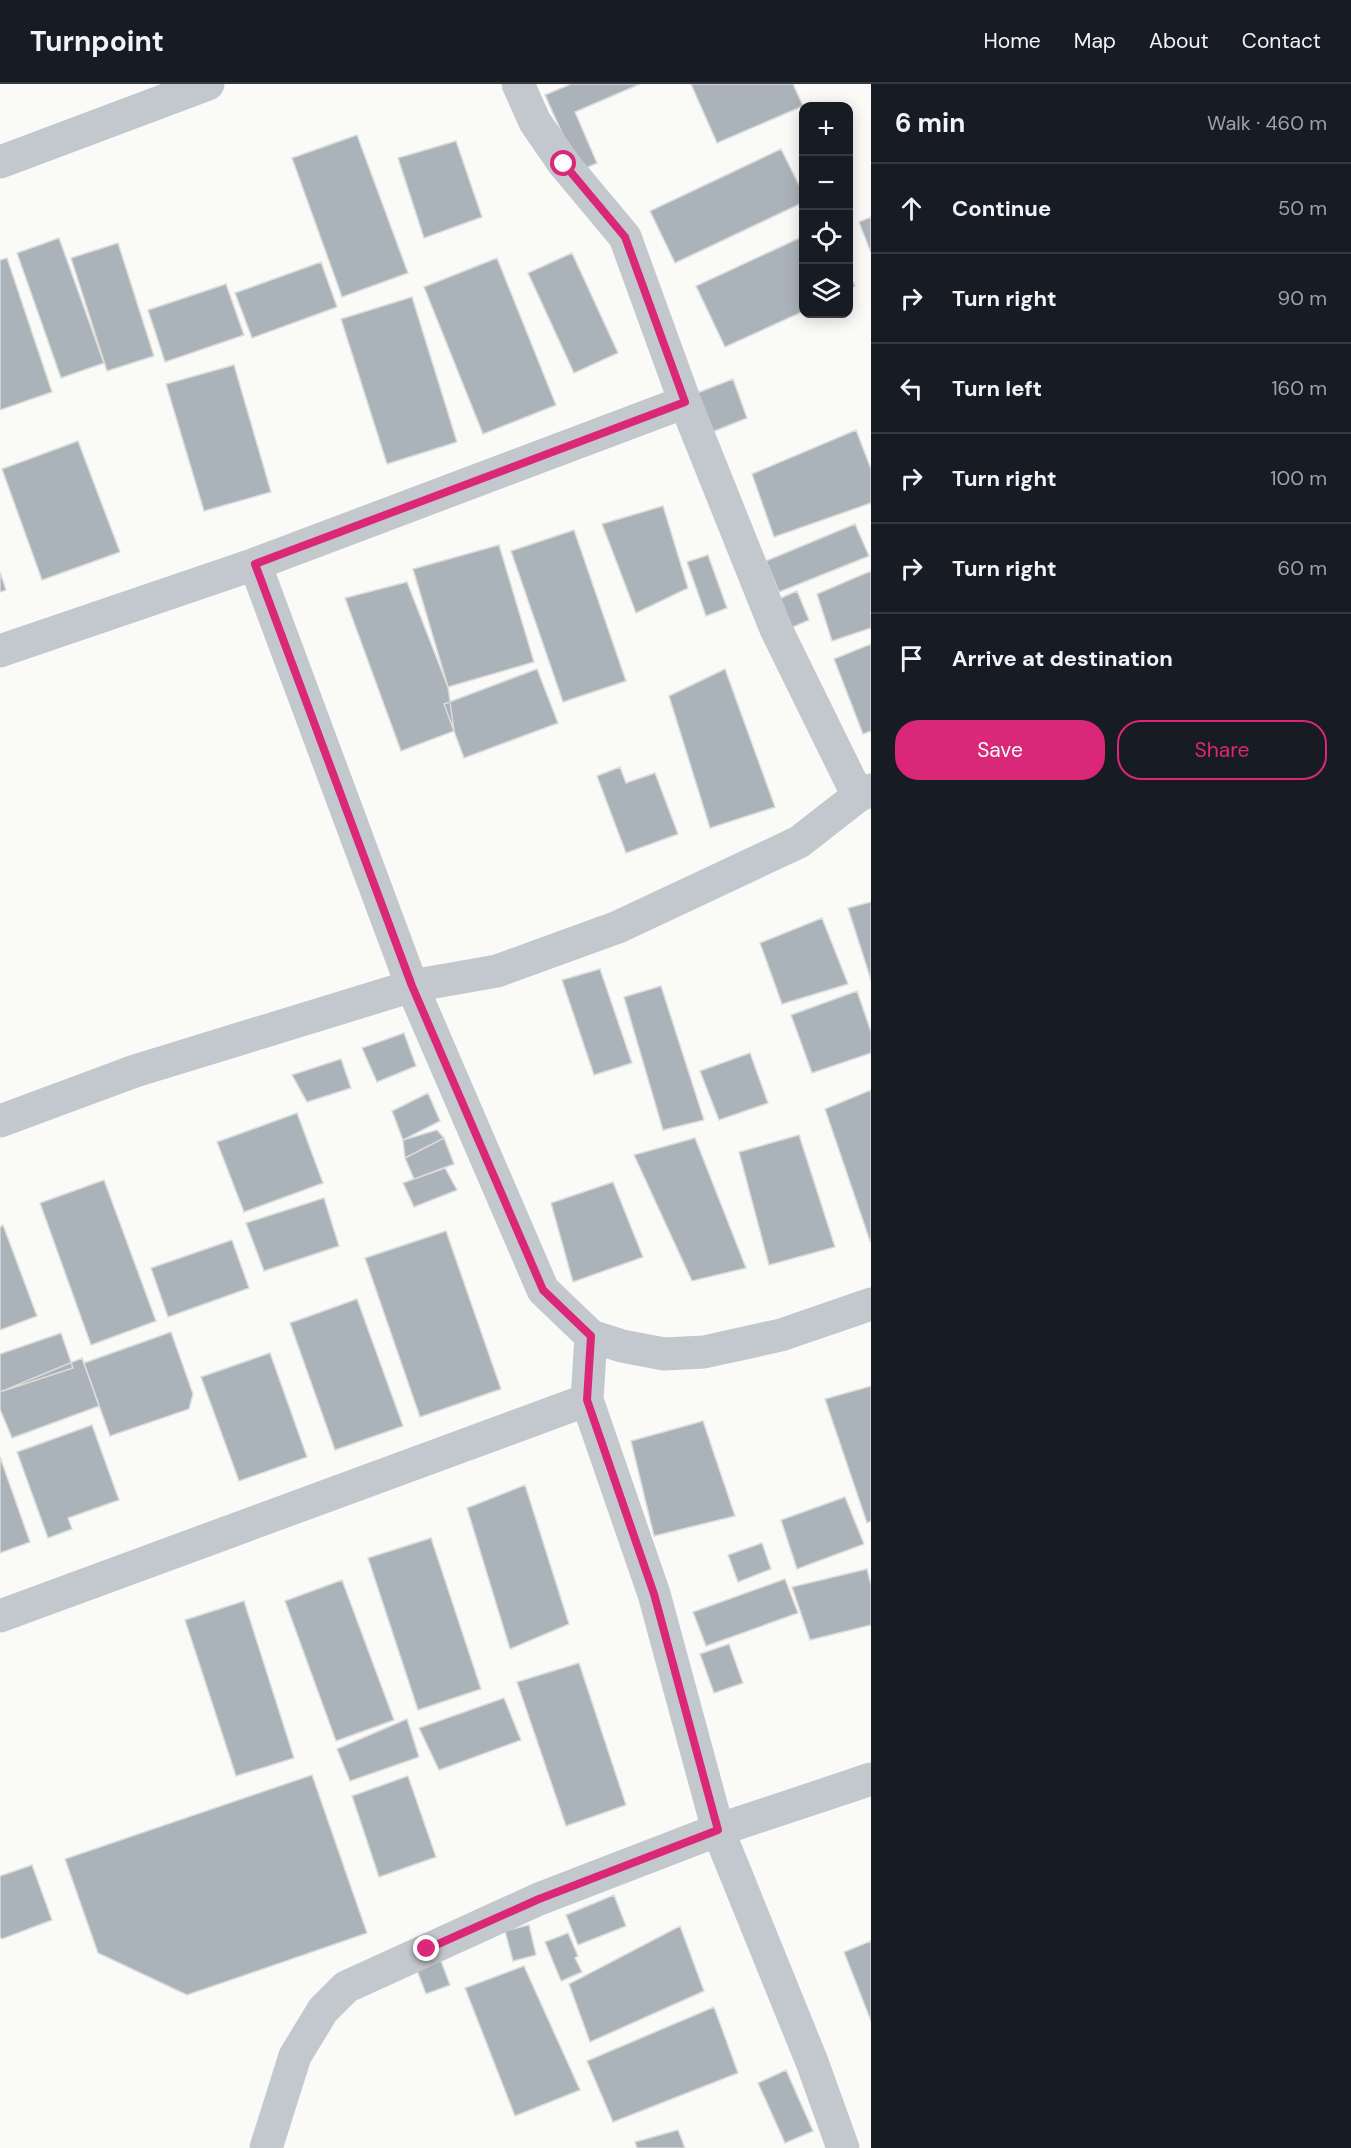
<!DOCTYPE html>
<meta charset="utf-8">
<style>
body{margin:0;font-family:"DM Sans",sans-serif;background:#20242c;color:#f1f3f6}
.controls{position:absolute;right:18px;top:18px;display:grid;overflow:hidden;border-radius:12px;box-shadow:0 3px 15px #0003}
.controls button{width:54px;height:54px;display:grid;place-items:center;padding:0;border:0;border-bottom:2px solid #363941;background:#171b24;color:#f1f3f6;font:30px sans-serif}
.stop{position:absolute;width:18px;height:18px;margin:-14px;border:4px solid #db2777;border-radius:50%;background:#fff}
.stop.end{background:#db2777;border-color:#fff;box-shadow:0 2px 6px #0008}
.list{margin:0;padding:0;list-style:none}
h2{display:flex;justify-content:space-between;align-items:center;height:78px;margin:0;padding:0 24px;font-size:26px}
h2 small{font-size:20px;font-weight:400;color:#9ea1a6}
.list li{display:grid;grid-template-columns:39px 1fr auto;gap:18px;align-items:center;box-sizing:border-box;height:90px;padding:0 24px;border-top:2px solid #363941}
.list b{display:block;font-size:22px;white-space:nowrap}
.list em{font-size:20px;font-style:normal;color:#9ea1a6}
.actions{display:flex;gap:12px;padding:18px 24px}
.actions a{flex:1;padding:14px 0;border:2px solid #db2777;border-radius:24px;text-align:center;font-size:21px;color:#db2777}
.actions .main{background:#db2777;color:#fff}
.icon{flex:none;width:33px;height:33px;fill:none;stroke:currentColor;stroke-width:2;stroke-linecap:round;stroke-linejoin:round}
.map{position:relative;flex:none;width:871px;height:2064px;overflow:hidden}
header{display:flex;align-items:center;gap:36px;box-sizing:border-box;height:84px;padding:0 30px;background:#171b24;border-bottom:2px solid #363941}
header strong{font-size:28px}
nav{display:flex;gap:33px;margin-inline-start:auto;font-size:21px}
main{display:flex}
aside{flex:1;background:#171b24}
.map>svg:first-child{display:block}
.building{fill:#aab3b9;stroke:#dcdcda;stroke-width:1.5}
.lines{fill:none;stroke-linecap:round;stroke-linejoin:round}
.minor{stroke:#c3c8cc;stroke-width:33}
.route{stroke:#db2777;stroke-width:8}
</style>
<header>
<strong>Turnpoint</strong>
<nav><a>Home</a><a>Map</a><a>About</a><a>Contact</a></nav>
</header>
<main>
<div class="map">
<svg width="871" height="2064" viewBox="0 0 871 2064">
<rect width="100%" height="100%" fill="#fafaf8"/>
<path class="building" d="M571,0H640L575,28L597,79L579,87L545,11Z
M691,0H793L803,22L717,59Z
M357,51L408,189L342,213L292,74Z
M456,57L482,133L424,154L398,74Z
M781,65L804,111V118L675,179L650,127Z
M871,133V169L859,138Z
M804,152V227L725,263L696,202Z
M59,154L104,279L61,294L17,169Z
M118,159L154,272L107,287L71,174Z
M572,169L618,269L574,289L528,189Z
M7,174L52,308L0,326V176Z
M497,174L556,321L483,350L424,203Z
M321,178L337,223L252,254L235,209Z
M848,188L855,202L848,206Z
M226,200L244,251L165,278L148,226Z
M412,213L457,358L387,380L341,235Z
M234,281L271,408L204,427L166,300Z
M733,295L747,334L707,350L692,311Z
M856,346L871,385V419L774,453L752,390Z
M78,357L120,468L42,496L2,385Z
M663,422L688,504L636,529L602,440Z
M855,440L869,472L779,508L766,477Z
M574,446L626,597L563,618L511,467Z
M499,461L534,578L448,603L413,485Z
M708,471L727,524L706,532L687,478Z
M871,487V544L832,557L817,510Z
M0,488L6,506L0,508Z
M407,498L448,603L454,647L401,667L345,514Z
M797,507L809,536L786,546L774,517Z
M871,560V647L863,650L834,575Z
M537,585L558,639L464,674L444,620Z
M725,585L775,723L710,744L669,612Z
M620,683L626,699L655,689L678,750L626,769L597,692Z
M871,818V896L848,824Z
M822,834L848,900L782,920L760,859Z
M600,885L632,979L594,991L562,896Z
M661,902L704,1036L663,1046L624,913Z
M857,907L871,948V969L812,989L791,931Z
M404,949L416,982L377,998L362,964Z
M750,969L768,1019L719,1036L700,987Z
M341,975L351,1004L307,1018L292,991Z
M871,1006V1156L870,1157L825,1025Z
M428,1009L440,1037L403,1056L392,1027Z
M297,1029L323,1099L244,1128L217,1058Z
M437,1046L444,1054L405,1074L403,1056Z
M799,1051L835,1163L769,1181L739,1068Z
M444,1054L454,1080L414,1095L405,1074Z
M695,1054L746,1184L692,1197L634,1071Z
M445,1084L457,1106L414,1123L403,1099Z
M104,1096L156,1237L91,1261L40,1119Z
M613,1098L643,1173L573,1198L551,1119Z
M324,1114L339,1162L264,1187L246,1139Z
M3,1141L37,1232L0,1246V1143Z
M446,1147L501,1305L420,1333L365,1174Z
M232,1156L249,1204L168,1233L151,1184Z
M357,1215L403,1342L335,1366L290,1239Z
M171,1248L193,1310L189,1325L110,1352L84,1279Z
M61,1249L73,1284L0,1308V1270Z
M270,1269L307,1373L239,1397L201,1293Z
M82,1274L99,1322L12,1354L0,1325V1308Z
M871,1302V1437L867,1439L825,1315Z
M703,1337L735,1432L654,1452L631,1357Z
M92,1341L119,1416L68,1434L72,1445L48,1454L17,1368Z
M0,1373L30,1458L0,1469Z
M525,1401L569,1540L510,1565L467,1424Z
M845,1413L864,1460L797,1485L781,1436Z
M431,1454L481,1605L418,1626L368,1474Z
M762,1459L771,1485L738,1498L728,1471Z
M867,1485L871,1501V1541L810,1556L792,1503Z
M785,1495L798,1529L706,1562L693,1528Z
M342,1496L394,1636L336,1657L285,1517Z
M244,1517L294,1674L236,1692L185,1536Z
M729,1560L743,1599L714,1609L700,1570Z
M579,1579L626,1721L566,1742L517,1598Z
M504,1614L521,1656L439,1686L419,1644Z
M407,1635L419,1673L350,1697L337,1665Z
M312,1691L367,1849L187,1911L98,1869L65,1775Z
M408,1692L436,1773L379,1793L352,1712Z
M32,1781L52,1836L2,1855L0,1853V1792Z
M614,1811L626,1842L578,1861L566,1831Z
M529,1841L536,1871L513,1877L505,1847Z
M680,1842L704,1907L590,1958L569,1900Z
M568,1849L578,1872L575,1874L582,1888L561,1897L545,1858Z
M871,1857V1937L844,1868Z
M439,1872L450,1901L426,1910L415,1881Z
M524,1882L580,2006L515,2032L465,1904Z
M714,1923L738,1989L613,2038L587,1977Z
M786,1986L813,2047L785,2059L758,1999Z
M678,2046L685,2064H637L635,2058Z"/>
<g class="lines">
<path class="minor" d="M518,0L535,38L564,80L625,153L685,318L776,545L858,712
M0,78L208,0
M255,480L412,902L543,1206L591,1252L622,1262L664,1270L704,1268L781,1251L871,1220
M0,567L255,480L685,318
M0,1037L135,987L412,902L497,887L618,843L799,758L858,712L871,706
M591,1252L587,1316L654,1510L718,1746L812,1978L843,2064
M0,1532L587,1316
M266,2064L295,1972L323,1926L346,1903L539,1815L718,1746L871,1695"/>
</g>
<g class="lines">
<path class="route" d="M427,1865L539,1815L718,1746L654,1510L587,1316L591,1252L543,1206L412,902L255,480L685,318L625,153L564,80"/>
</g>
</svg>
<div class="controls">
<button>+</button>
<button>−</button>
<button><svg class="icon" aria-label="locate" viewBox="0 0 24 24"><circle cx="12" cy="12" r="6"/><path d="M12 2v4M12 18v4M2 12h4M18 12h4"/></svg></button>
<button><svg class="icon" aria-label="layers" viewBox="0 0 24 24"><path d="M12 4l9 5-9 5-9-5zM3 14l9 5 9-5"/></svg></button>
</div>
<div class="stop" style="left:564px;top:80px"></div>
<div class="stop end" style="left:427px;top:1865px"></div>
</div>
<aside>
<h2>6 min<small>Walk · 460 m</small></h2>
<ul class="list">
<li><svg class="icon" aria-label="ahead" viewBox="0 0 24 24"><path d="M12 20V5M6 11l6-6 6 6"/></svg><div><b>Continue</b></div><em>50 m</em></li>
<li><svg class="icon" aria-label="right" viewBox="0 0 24 24"><path d="M7 20v-9h11M14 6l5 5-5 5"/></svg><div><b>Turn right</b></div><em>90 m</em></li>
<li><svg class="icon" aria-label="left" viewBox="0 0 24 24"><path d="M17 20v-9H6M10 6l-5 5 5 5"/></svg><div><b>Turn left</b></div><em>160 m</em></li>
<li><svg class="icon" aria-label="right" viewBox="0 0 24 24"><path d="M7 20v-9h11M14 6l5 5-5 5"/></svg><div><b>Turn right</b></div><em>100 m</em></li>
<li><svg class="icon" aria-label="right" viewBox="0 0 24 24"><path d="M7 20v-9h11M14 6l5 5-5 5"/></svg><div><b>Turn right</b></div><em>60 m</em></li>
<li><svg class="icon" aria-label="arrive" viewBox="0 0 24 24"><path d="M6 21V4h12l-3 4 3 4H6"/></svg><div><b>Arrive at destination</b></div></li>
</ul>
<div class="actions"><a class="main">Save</a><a>Share</a></div>
</aside>
</main>
